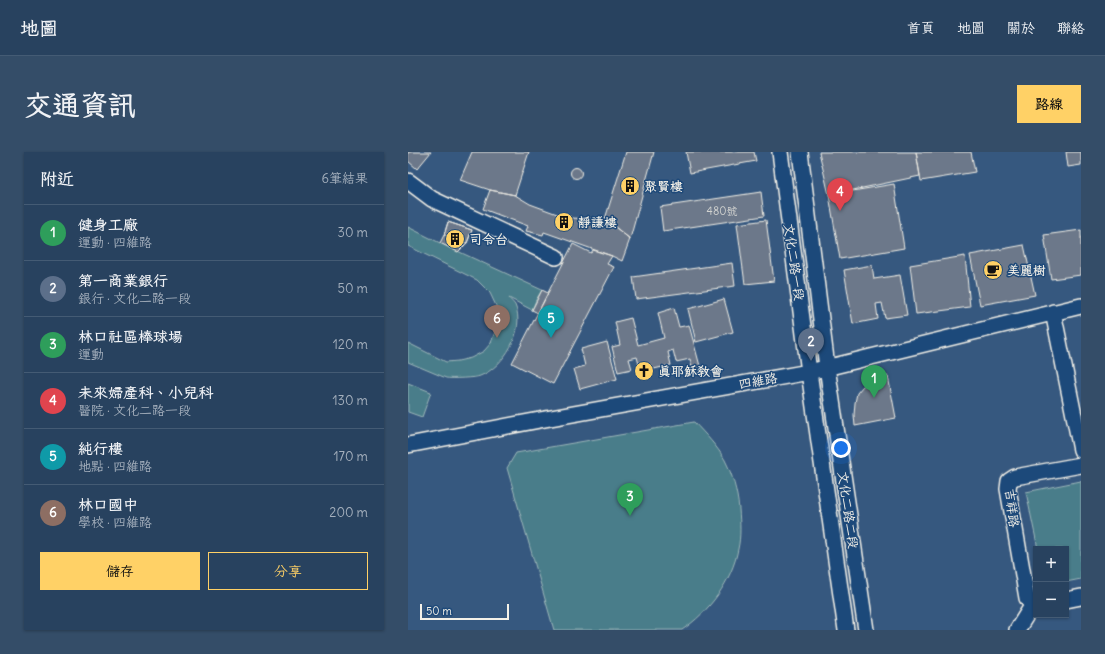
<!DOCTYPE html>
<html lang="zh-TW">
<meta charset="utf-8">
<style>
body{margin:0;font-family:Delius,"LXGW WenKai TC",sans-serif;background:#344d68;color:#f1f3f6}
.controls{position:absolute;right:12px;bottom:12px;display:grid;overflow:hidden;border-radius:0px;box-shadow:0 1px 3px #0004}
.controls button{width:36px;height:36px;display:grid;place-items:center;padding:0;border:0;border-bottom:1px solid #445b74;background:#28425f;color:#f1f3f6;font:20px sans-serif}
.scale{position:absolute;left:12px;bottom:10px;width:89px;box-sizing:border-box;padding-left:4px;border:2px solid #f4f1e8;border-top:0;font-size:11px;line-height:14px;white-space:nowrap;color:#f4f1e8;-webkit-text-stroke:3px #1f4a7a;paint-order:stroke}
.you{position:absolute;left:433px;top:296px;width:14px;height:14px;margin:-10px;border:3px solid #fff;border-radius:50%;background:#1a73e8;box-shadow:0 0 0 6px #1a73e833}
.badge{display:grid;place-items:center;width:26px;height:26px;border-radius:50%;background:#ffd166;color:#fff;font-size:13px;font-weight:700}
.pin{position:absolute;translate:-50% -33px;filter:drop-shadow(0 1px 2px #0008)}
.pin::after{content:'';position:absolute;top:21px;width:14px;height:12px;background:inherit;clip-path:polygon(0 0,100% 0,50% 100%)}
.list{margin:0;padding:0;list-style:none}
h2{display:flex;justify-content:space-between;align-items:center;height:52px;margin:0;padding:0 16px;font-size:17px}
h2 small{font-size:13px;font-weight:400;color:#a5b0bd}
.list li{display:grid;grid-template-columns:26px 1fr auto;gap:12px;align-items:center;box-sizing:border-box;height:56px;padding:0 16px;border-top:1px solid #445b74}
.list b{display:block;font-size:15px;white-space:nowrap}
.list p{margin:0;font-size:13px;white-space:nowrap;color:#a5b0bd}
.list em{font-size:13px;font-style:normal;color:#a5b0bd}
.actions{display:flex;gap:8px;padding:12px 16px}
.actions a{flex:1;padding:9px 0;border:1px solid #ffd166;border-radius:0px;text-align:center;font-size:14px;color:#ffd166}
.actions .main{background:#ffd166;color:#111}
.map{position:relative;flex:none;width:673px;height:478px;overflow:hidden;border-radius:0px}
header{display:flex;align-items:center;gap:24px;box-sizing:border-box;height:56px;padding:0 20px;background:#28425f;border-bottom:1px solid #445b74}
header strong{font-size:19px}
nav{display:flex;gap:22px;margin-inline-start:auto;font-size:14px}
.intro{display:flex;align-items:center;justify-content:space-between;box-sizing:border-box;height:96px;padding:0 24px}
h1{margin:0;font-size:28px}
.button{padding:10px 18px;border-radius:0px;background:#ffd166;color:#111;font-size:14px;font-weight:700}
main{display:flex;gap:24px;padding:0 24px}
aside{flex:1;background:#28425f;border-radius:0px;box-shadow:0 1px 3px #0004}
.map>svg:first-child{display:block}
.green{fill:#487d8a;stroke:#9eb7b9}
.building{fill:#6c788a;stroke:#f4f1e8}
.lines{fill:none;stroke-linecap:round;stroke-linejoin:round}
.minor-casing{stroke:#f4f1e8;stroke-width:18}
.minor{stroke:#1f4a7a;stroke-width:15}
.labels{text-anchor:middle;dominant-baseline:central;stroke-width:3;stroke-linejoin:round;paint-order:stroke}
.number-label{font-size:11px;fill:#d2d3d0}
.poi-label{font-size:13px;font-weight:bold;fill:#f4f1e8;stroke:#1f4a7a;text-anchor:start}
.street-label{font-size:13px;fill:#f4f1e8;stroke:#1f4a7a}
</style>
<header>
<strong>地圖</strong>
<nav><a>首頁</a><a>地圖</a><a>關於</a><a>聯絡</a></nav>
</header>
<div class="intro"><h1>交通資訊</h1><a class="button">路線</a></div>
<main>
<aside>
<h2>附近<small>6筆結果</small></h2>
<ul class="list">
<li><span class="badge" style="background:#2e9e5b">1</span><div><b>健身工廠</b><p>運動 · 四維路</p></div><em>30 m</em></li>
<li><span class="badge" style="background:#5c6f8a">2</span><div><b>第一商業銀行</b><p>銀行 · 文化二路一段</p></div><em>50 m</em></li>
<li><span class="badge" style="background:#2e9e5b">3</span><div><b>林口社區棒球場</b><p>運動</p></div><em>120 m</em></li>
<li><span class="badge" style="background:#e0444e">4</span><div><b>未來婦產科、小兒科</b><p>醫院 · 文化二路一段</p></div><em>130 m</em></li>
<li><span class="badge" style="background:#0f9aa8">5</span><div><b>純行樓</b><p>地點 · 四維路</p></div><em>170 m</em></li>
<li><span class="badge" style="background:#8d6e63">6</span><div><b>林口國中</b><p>學校 · 四維路</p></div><em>200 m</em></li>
</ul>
<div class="actions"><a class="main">儲存</a><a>分享</a></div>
</aside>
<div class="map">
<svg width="673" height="478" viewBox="0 0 673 478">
<rect width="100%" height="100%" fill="#36587f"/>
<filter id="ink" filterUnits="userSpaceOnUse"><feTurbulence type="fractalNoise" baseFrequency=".025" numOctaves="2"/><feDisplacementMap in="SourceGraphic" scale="8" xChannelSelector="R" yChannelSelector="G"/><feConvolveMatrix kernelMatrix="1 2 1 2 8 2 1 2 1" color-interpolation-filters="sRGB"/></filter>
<g filter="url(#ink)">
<path class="green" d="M0,75L32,91L134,138L128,148L124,158L101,146C102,148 105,150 107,153C118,178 96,215 72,224C68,226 43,227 38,226L0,210V191L38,210L50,209L63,206L76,199L83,191L90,171V158L82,141L69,128L0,94Z
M0,231L23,240L14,265L0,260Z
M286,270C297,282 309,294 317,308C325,324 329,339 331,357C332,371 333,384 330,397C324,429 301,460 274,478H146L99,316L108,301Z
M673,329V427L658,430V397H630L618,340Z"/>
<path class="building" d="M0,0H23L9,17L0,9Z
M64,0H121L107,43L82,38L52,28Z
M218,0H246L222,87L197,67Z
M278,0H346L348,9L282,21Z
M411,0H508L512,24L421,43Z
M508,0H563L567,20L513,29Z
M658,0H673V13L660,15Z
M162.5 21a5.5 5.5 0 1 1 11 0a5.5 5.5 0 1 1-11 0Z
M486,32L496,96L432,107L421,43Z
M82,38L107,43L122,52L160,66L197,67L222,87L214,109L204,104L136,80L135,83L118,79L120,74L75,57Z
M353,40L356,64L255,79L252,55Z
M358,68L366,129L337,132L329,72Z
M40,70L64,78L59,91L50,100L32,91L36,83Z
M40,70L64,78L59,91L36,83Z
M673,78V123L643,127L636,83Z
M165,92L183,101L185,98L204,104L199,112L206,115L145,232L104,211Z
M616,93L627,143L572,153L562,103Z
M557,104L562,155L508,162L502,113Z
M324,111L327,134L228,147L225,125Z
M464,113L466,127L492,123L499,163L477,166L474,151L468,152L470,167L445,172L436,118Z
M134,138L140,141L130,161L124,158Z
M316,147L325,180L288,190L280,157Z
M266,156L271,175L281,173L293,218L285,220L282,207L268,210L265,198L260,200L263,213L233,220L229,205L221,207L224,217L210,220L204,195L212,193L207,170L223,166L230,193L256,186L250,161Z
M199,190L209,227L172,237L166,217L177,214L173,197Z
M480,224L488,266L447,274L446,263L447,251L449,241L455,234L463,228Z"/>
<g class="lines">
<defs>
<path id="minor" d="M372,0L401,220L438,478
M392,0L419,215L458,478
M0,29L24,47L148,105
M645,160L673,298
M0,293L137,267L401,220L673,154
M658,448L673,445
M628,454H624L619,446L600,337L601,329L607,325L673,313
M609,478L624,454"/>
</defs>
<use href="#minor" class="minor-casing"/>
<use href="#minor" class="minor"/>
</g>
</g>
<defs>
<symbol id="building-disc" viewBox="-11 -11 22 22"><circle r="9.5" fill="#ffd166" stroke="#1f4a7a"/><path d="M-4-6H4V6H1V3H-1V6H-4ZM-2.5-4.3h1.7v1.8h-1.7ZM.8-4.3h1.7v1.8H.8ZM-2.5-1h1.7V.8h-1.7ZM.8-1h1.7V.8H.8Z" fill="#111"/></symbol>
<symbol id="cafe-disc" viewBox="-11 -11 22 22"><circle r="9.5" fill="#ffd166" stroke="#1f4a7a"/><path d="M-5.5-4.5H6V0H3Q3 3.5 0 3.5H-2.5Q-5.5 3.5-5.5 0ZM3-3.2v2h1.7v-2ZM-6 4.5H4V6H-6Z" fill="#111"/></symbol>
<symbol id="church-disc" viewBox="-11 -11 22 22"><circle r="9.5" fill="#ffd166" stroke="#1f4a7a"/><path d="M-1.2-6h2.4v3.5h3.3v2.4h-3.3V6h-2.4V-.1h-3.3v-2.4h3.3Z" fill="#111"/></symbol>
</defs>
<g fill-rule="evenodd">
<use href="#building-disc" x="211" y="23" width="22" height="22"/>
<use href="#building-disc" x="145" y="59" width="22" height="22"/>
<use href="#building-disc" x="36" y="76" width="22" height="22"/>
<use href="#cafe-disc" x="574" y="107" width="22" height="22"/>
<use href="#church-disc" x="225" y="208" width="22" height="22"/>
</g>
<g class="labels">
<g class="number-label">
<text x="314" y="59">480號</text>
</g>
<g class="poi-label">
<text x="236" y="34">聚賢樓</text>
<text x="170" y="70">靜謙樓</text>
<text x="61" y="87">司令台</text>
<text x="599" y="118">美麗樹</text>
<text x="250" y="219">真耶穌教會</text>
</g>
<g class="street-label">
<text transform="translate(386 110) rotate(82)">文化二路一段</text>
<text transform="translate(350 229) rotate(-10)">四維路</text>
<text transform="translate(604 356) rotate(83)">吉祥路</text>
<text transform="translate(440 358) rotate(82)">文化二路二段</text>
</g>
</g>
</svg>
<div class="controls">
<button>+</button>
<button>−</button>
</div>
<div class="scale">50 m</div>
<div class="you"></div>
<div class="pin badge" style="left:466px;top:246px;background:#2e9e5b">1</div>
<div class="pin badge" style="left:403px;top:209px;background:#5c6f8a">2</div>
<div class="pin badge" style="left:222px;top:364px;background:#2e9e5b">3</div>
<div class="pin badge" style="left:432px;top:59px;background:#e0444e">4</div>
<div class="pin badge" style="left:143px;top:186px;background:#0f9aa8">5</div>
<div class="pin badge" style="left:89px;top:186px;background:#8d6e63">6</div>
</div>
</main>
